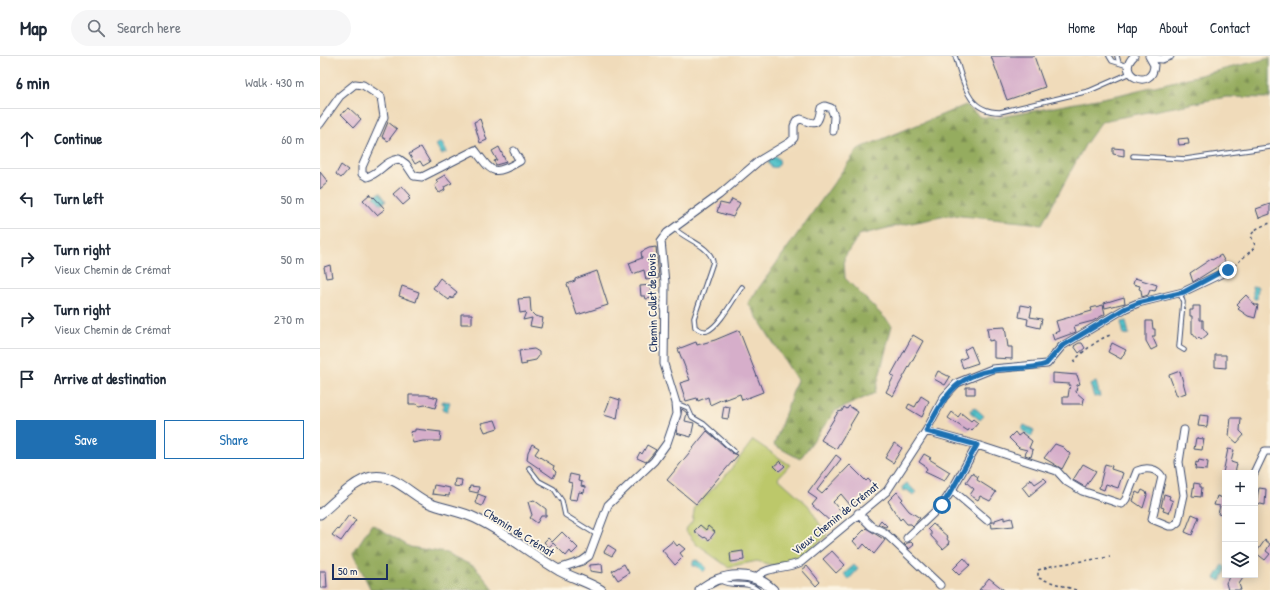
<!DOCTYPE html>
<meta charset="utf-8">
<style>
body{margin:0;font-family:"Patrick Hand",sans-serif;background:#f6f6f7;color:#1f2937}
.controls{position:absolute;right:12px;bottom:12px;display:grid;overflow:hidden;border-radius:0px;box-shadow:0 2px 10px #0003}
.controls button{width:36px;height:36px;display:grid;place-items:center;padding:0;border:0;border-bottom:1px solid #e0e1e3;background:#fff;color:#1f2937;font:20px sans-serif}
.scale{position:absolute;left:12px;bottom:10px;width:56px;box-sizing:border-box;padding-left:4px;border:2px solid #1b2f5e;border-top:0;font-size:11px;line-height:14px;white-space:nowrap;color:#1b2f5e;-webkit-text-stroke:3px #fcf5e5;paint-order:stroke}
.stop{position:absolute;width:12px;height:12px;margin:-9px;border:3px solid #1f6fb2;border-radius:50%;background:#fff}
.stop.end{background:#1f6fb2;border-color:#fff;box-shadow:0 1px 4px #0008}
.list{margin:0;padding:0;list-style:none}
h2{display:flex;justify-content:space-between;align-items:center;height:52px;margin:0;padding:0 16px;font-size:17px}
h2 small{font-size:13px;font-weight:400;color:#747a83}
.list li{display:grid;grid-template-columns:26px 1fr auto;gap:12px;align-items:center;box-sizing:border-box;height:60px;padding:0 16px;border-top:1px solid #e0e1e3}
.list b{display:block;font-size:15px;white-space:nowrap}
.list p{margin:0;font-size:13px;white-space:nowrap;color:#747a83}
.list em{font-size:13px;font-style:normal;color:#747a83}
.actions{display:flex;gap:8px;padding:12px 16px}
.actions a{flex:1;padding:9px 0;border:1px solid #1f6fb2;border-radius:0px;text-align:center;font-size:14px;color:#1f6fb2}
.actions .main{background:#1f6fb2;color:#fff}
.icon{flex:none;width:22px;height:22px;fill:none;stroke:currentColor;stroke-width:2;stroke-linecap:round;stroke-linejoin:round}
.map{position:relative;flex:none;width:950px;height:534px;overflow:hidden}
header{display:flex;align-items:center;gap:24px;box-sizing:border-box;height:56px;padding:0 20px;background:#fff;border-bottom:1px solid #e0e1e3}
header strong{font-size:19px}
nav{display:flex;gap:22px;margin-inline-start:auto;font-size:14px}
.search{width:280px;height:36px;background:#f6f6f7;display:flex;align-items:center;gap:10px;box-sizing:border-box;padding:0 14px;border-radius:22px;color:#747a83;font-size:15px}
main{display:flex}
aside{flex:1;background:#fff}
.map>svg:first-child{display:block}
.forest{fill:url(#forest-firs);stroke:#586e5e}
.green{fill:#bcc86a;stroke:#6c7c64}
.water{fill:url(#water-waves);stroke:#387894}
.building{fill:#d6aeca}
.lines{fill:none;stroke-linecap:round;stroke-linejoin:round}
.service-casing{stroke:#3b496c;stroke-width:5.5}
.minor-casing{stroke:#3b496c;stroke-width:9}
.tertiary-casing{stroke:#3b496c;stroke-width:11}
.path{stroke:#3b496c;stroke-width:1.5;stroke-dasharray:3 3;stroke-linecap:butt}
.service{stroke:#fff;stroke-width:3.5}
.minor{stroke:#fff;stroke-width:7}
.tertiary{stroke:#fff;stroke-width:9}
.route{stroke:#1f6fb2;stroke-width:5}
.labels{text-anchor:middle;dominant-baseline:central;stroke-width:3.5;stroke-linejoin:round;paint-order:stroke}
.street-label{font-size:12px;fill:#1b2f5e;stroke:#fcf5e5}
</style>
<header>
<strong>Map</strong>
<div class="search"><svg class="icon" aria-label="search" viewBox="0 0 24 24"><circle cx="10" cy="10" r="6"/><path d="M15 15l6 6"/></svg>Search here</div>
<nav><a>Home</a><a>Map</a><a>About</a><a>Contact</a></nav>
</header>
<main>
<aside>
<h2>6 min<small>Walk · 430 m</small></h2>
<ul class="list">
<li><svg class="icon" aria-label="ahead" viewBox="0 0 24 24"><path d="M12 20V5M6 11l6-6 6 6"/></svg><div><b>Continue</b></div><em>60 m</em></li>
<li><svg class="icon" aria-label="left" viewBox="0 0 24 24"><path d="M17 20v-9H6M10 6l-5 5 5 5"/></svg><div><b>Turn left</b></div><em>50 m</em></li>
<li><svg class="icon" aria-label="right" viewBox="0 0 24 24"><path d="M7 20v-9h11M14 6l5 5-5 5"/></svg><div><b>Turn right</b><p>Vieux Chemin de Crémat</p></div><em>50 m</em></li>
<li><svg class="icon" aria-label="right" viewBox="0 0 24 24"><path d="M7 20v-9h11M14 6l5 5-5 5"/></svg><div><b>Turn right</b><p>Vieux Chemin de Crémat</p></div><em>270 m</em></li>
<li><svg class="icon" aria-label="arrive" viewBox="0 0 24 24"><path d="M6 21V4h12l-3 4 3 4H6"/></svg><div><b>Arrive at destination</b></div></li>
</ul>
<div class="actions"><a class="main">Save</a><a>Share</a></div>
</aside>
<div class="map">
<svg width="950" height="534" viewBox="0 0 950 534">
<defs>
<pattern id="forest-firs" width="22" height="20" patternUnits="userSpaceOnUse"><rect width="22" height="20" fill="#95ac5e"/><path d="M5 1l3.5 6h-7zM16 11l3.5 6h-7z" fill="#798c51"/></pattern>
<pattern id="water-waves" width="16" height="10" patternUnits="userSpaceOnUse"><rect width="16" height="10" fill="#54c2c9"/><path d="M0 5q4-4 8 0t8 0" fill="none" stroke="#459ea6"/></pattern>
</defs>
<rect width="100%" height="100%" fill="#fcf5e5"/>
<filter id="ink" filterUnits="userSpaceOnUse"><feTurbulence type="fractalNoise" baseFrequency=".025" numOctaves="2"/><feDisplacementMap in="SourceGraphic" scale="8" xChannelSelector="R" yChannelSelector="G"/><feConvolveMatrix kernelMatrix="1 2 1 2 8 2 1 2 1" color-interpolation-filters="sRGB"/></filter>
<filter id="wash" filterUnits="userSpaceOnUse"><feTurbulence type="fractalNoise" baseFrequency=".012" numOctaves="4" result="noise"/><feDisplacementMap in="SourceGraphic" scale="16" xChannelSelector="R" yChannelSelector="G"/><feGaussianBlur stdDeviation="0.9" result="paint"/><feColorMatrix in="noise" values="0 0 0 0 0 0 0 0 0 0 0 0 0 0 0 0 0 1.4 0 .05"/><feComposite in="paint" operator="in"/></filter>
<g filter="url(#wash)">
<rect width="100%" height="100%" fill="#f0dbba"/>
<path class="forest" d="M950,2V42L906,41L782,65L765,89L722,168L631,159L572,171L539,179L524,202L525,222L572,269L555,337L515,355L480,403L454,389L477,324L428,247L538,93L646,49L660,61L676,62L798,39Z
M52,468L90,491L126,497L155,511L174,534H51L33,497Z"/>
<path class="green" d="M433,384L470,409L458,422L488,449L507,480L480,502L470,506L455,510L437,505L408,511L377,489L365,474L372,466L375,451L407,418Z"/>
<path class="water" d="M121,86L127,96L122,99L116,89Z
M448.5 106a5.5 5.5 0 1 1 11 0a5.5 5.5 0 1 1-11 0Z
M60,136L66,145L61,149L54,141Z
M932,230L938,231L937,243H934Z
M806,265L809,278L804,279L801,266Z
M776,326L780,340L774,341L770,328Z
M122,345L130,346L127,355L122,353L125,349L122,347Z
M654,351L664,360L660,364L650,356Z
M704,369L714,374L711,381L702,374Z
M587,427L596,436L593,439L587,434L583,435L582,431Z
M378,504L387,512L383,516L377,510H373V505Z
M534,509L538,513L529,523L526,521L524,518Z
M903,509L905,511V516L900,525L895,522Z"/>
<g id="blocks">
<path class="building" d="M671,0H714L725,31L687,44Z
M29,52L41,63L34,71L21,58Z
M160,63L167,84L160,87L154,66Z
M68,66L77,73L68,85L62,81Z
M868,82L869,88L859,89L858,83Z
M101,91L110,106L103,110L100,105L95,108L89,98Z
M179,91L186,106L176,109L174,105L177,104L172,95Z
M793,92L804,93V100L793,98Z
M21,109L28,114L21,122L16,118Z
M0,116L8,126L0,133Z
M125,119L132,127L124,131L125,134L119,137L115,130L118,126L116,124Z
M82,130L90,139L88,141L90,143L83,149L73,138Z
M50,138L53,142L54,141L65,153L57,159L43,144Z
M412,143L420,147L413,161L397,156L400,147L409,149Z
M950,148V158L939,162L936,153Z
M336,191L339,222L326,224L324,214L313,218L309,207L322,202L321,196L329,192Z
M901,199L905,206L873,226L870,217L891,203L892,204Z
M10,209L12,221L6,222L4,211Z
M277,215L288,249L257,259L247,228L255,225V223Z
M120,222L137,236L132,243L131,241L129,244L113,232Z
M815,222L837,229L835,235L830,234L828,239L822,241L821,234L819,233L820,230L813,228Z
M331,229L332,242L326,243L325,240H321L320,230Z
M82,230L99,236L96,246L79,240Z
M926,239L935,249H938L935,262L928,260L918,253L920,251L917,248Z
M804,241L805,247L785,252L784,247Z
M210,242L211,256L215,260L223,262L221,272L210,270L212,262L203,264L206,256L200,257L198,243Z
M701,249L712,251L710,261L722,263L720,272L707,269L708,263L699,261Z
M783,249L785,258L773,265L754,270L756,276L734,284L732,278L739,275L736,265L772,255L771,252Z
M873,250H880V264H883V272L888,278L881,284L879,281L877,283L872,277V260H870V254H873Z
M141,258H152V268H141Z
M826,265H832L833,273H835V280H832L837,291L831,294L826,285Z
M685,271L688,291H692V303L674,302V284L669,285L667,272Z
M419,274L443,336L422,344L420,338L404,344L405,342L390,349L388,341L378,345L377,342L366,345L360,327L370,324L358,293L376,286L377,289L395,284Z
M593,279L603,285L573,340L566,336L574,320L571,319Z
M759,287H762L765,292L759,297L754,290Z
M792,287L806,294L801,303L788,296Z
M651,290L658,307L643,312L640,304L647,301L644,294Z
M214,293L219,296V300L216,304L206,306L207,308L201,309L199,295Z
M895,299H906V312L895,311Z
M618,315L630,321L625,329L614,323Z
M860,315L866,337L857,340L849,319Z
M733,317L757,319L760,328L757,329L756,336L764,343L763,348H743V341H748L750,328L733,327Z
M646,331H655V338H646Z
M89,339H106L118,342L115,352L105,349L100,350L96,348H89Z
M601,340L609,345L602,361L587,352L589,348L595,351Z
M291,341L300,344L297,363L284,359Z
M404,350L410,351L408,363L402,362Z
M529,350L538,356L516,393L501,384L518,356L522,355L524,351L527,353Z
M362,353L367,357L365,365L374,367L371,381L356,377Z
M632,356L638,361L641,357L651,365L653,363L658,367L652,374L650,372L648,375L628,362Z
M880,359L888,360L887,371L878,370Z
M911,362H921L920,375L924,379L917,387L909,380Z
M175,364L178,372L165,376L161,367Z
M95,373L121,376L120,385H103L93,387L90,376L95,375Z
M387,375L412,397L418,399L376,448L347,424Z
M695,376L698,380L702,377L712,385L709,392L713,394L711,401L705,399L707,394L699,392L689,382Z
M876,382L884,383L882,394L874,393Z
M574,387L582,392L573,407L565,402Z
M212,388L219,392L215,398L234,410L233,413L236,416L233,422L207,404L208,396Z
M735,388L743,391L750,398L742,413L724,402Z
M327,389L336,394L326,406L317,402L320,396L322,398Z
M908,393L914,394L911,406L917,408L915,417H903Z
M604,398L611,402L609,403L630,416L624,425L605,416L607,413L605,410L599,406Z
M516,399L521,403L497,434L502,438L530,409L546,425L548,423L554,429L531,450L521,438L513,446L522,457L512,467L492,449L497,443L488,437Z
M879,404L888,406L887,414L875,413L876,406L878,407Z
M460,405L465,410L459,415L454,410Z
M763,408L776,415L765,431L753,424Z
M785,408L792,410L791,413L803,417L798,432L786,428L784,434L779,432Z
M652,417L658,421L657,424L676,436L670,445L660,440L658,444L650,439L654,433L646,426Z
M250,418L259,420L258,425L262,426L261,430L265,431L264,437L259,436L257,444L249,443L252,427L248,426Z
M724,422L727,425L709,440L702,431L711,423L715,428Z
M135,423L142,424L141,431L134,430Z
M874,427L880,428V431H882L881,441L872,440Z
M114,429L130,432L129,440L112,438Z
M150,430L159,431L158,437L149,435Z
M939,432L946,433L945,449L936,447Z
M822,434L826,436L827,439L823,452L813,445L816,436L820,438Z
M577,436L583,443L581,445L589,455L600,462L593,470L591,468H587L582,462L580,464L568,445Z
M158,438L166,441L162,450L155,447Z
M844,438L850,440L849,443L853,445L849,457L843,455L844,452L841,451Z
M904,439H905V460L898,458L900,450L894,449L897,440L903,442Z
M214,444L226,453V460H221L217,467L210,462L212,459L208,446Z
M872,458L879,461L872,479L865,476Z
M29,459L36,464L21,485L12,479L17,473L18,474Z
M684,461V464L692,462L694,470L672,472L671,466H675V464Z
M561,464L567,470L565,471L558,468Z
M613,468L628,481L627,483L630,487L623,493L611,480V476L608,473Z
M380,469L386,474L388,470L395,476L389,484L385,481L384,482L374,475Z
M546,472L565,484L554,498L544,488L540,493L533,485Z
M242,476L258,492L252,498L250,495L246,500L233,487L229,491L224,486L228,482L232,486Z
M945,484L950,488L946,495L950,498L945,504L936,497Z
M353,485L357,490L359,488L365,493L360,497L363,501L355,509L342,494Z
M591,486L594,489L589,493L584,488Z
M288,489L296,494L292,500L284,496Z
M423,495L424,504L411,506L410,497Z
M512,495L525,509L516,517L503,503Z
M644,502L650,509L639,519L633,513Z
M282,508L283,517L270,515V509Z
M304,508L309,517L298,524L292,515Z
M487,510L500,526L496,530L482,514Z
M0,515H6L7,532H0Z
M910,519H925L919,528L921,534H908L906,527Z
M669,522L684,534H659Z"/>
</g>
</g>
<g filter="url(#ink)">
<use href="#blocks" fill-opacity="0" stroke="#3b496c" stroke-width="1"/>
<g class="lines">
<defs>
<path id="service" d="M635,0C644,26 646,56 680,56L769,35L810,17
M789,0L792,5L808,10
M797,0L799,7
M813,100L866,103L950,91
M354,172C365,184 390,189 393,206L374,262L375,271C379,274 382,276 387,275C399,271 414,242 422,231
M860,237L863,246L859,291L864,294
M356,347L368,352L372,361L384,368L414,395
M209,412L219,425L234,433L242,445L245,459L277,479
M401,525C412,532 427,524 438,534"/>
<path id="minor" d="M814,0C794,19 833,36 834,9L829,0
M831,2L842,3L850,0
M0,68L20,40L35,28L43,29L61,41L64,61L42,111V118L47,121C62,116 64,105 79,103L86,108L94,120L102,121L155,94C173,118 173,120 200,105L194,95
M606,375L657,389L737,415L747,426L762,435L798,447L802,448L806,443L817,415C826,411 837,412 842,421L832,463L849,470H853L858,466L864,439L859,406L864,374
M934,417L943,398L945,395H950
M632,434L667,464
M538,457L551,470L565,477L620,529
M587,482L622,449L632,434L657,389
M238,513L262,505L269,500L288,449L334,405L347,387L357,358L356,347L344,308L345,227L341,185L347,177L399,139L440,104L470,86L474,82V70L476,65L481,63C497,70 498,68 501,52L505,50L511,52L514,60L513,75
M436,522C446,510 467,513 481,506L567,435L606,375L624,341L637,327L672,313L727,308L742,290L806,252L818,247L863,236L909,214"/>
<path id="tertiary" d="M0,458C15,446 33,425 52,421C74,417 91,439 109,447C123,453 140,455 155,462C185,476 211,498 240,515C253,522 268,526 281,534
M380,534C402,516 433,514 453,534"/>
</defs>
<use href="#service" class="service-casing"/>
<use href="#minor" class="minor-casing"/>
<use href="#tertiary" class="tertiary-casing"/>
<path class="path" d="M914,210L934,192L935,189L931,180C934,172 943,170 950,167
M754,306C757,299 785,278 792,279
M756,534L718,522V514L735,509L790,501"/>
<use href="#service" class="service"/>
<use href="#minor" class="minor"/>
<use href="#tertiary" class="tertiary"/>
</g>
</g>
<g class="lines" filter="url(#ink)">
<path class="route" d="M622,449L632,434L657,389L606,375C626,338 637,316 684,313C697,312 714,313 726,308L742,290L806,252L818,247L864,236L906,213L908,214"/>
</g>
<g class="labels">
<g class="street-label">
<text transform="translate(332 247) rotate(-91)">Chemin Collet de Bovis</text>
<text transform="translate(515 462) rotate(-39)">Vieux Chemin de Crémat</text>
<text transform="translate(199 476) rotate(32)">Chemin de Crémat</text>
</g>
</g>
</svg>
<div class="controls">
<button>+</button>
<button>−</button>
<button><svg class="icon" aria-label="layers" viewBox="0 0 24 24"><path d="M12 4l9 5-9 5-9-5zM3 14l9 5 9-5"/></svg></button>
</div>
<div class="scale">50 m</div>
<div class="stop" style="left:622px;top:449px"></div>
<div class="stop end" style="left:908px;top:214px"></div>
</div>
</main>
